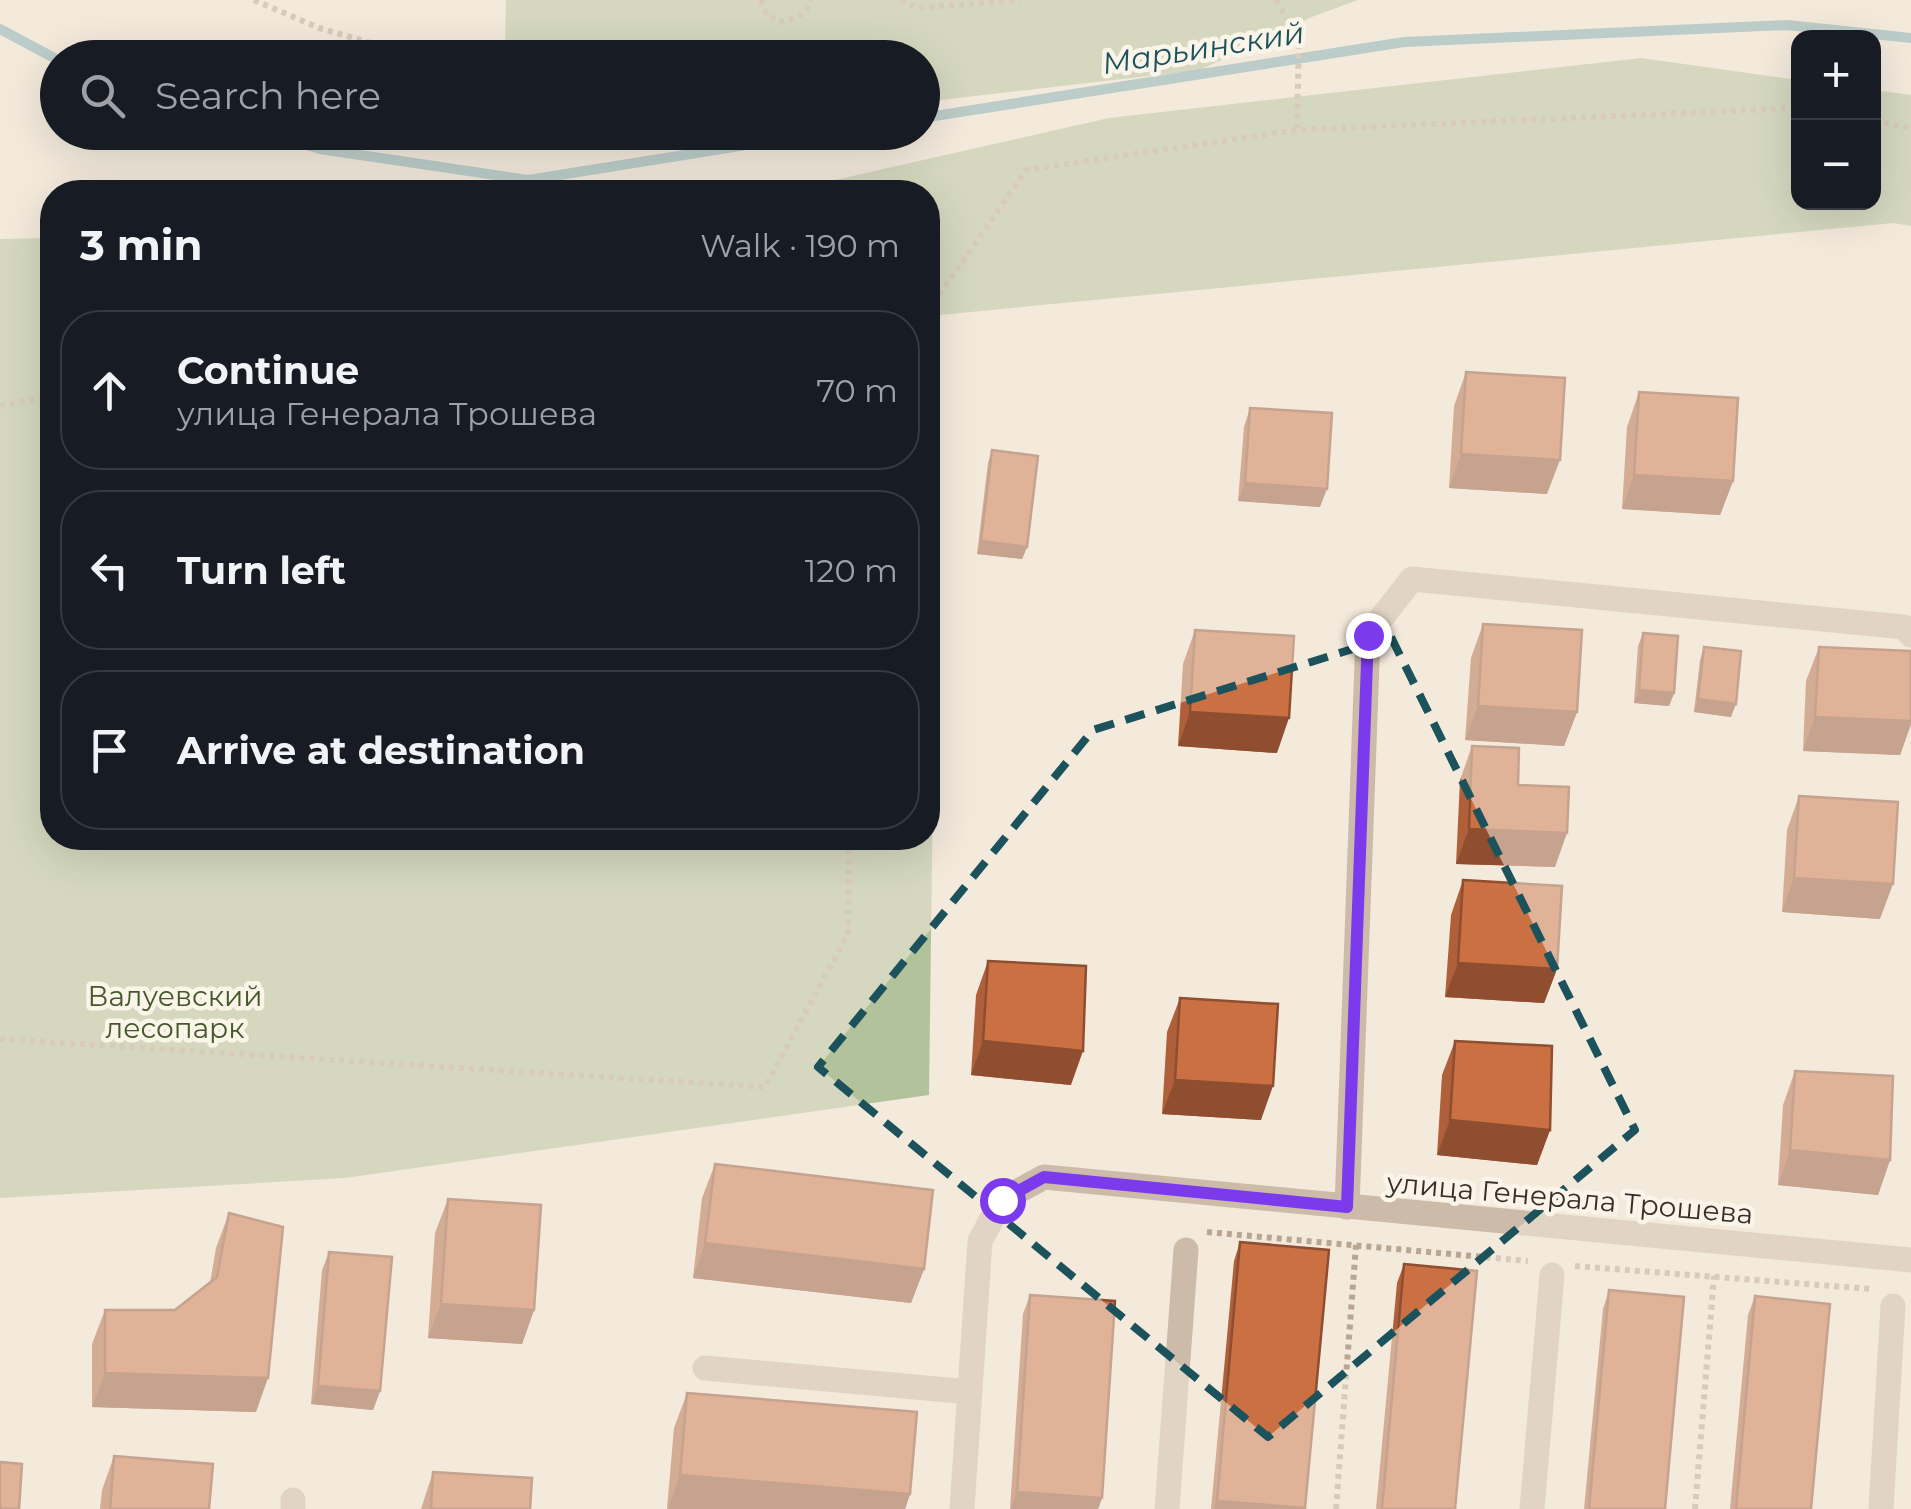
<!DOCTYPE html>
<meta charset="utf-8">
<style>
body{margin:0;font-family:Montserrat,sans-serif;background:#242831;color:#f1f3f6}
.controls{position:absolute;right:30px;top:30px;display:grid;overflow:hidden;border-radius:20px;box-shadow:0 10px 40px #0002}
.controls button{width:90px;height:90px;display:grid;place-items:center;padding:0;border:0;border-bottom:2px solid #363941;background:#171b24;color:#f1f3f6;font:50px sans-serif}
.stop{position:absolute;width:30px;height:30px;margin:-22px;border:8px solid #7c3aed;border-radius:50%;background:#fff}
.stop.end{background:#7c3aed;border-color:#fff;box-shadow:0 2px 10px #0008}
.list{margin:0;padding:0;list-style:none}
h2{display:flex;justify-content:space-between;align-items:center;height:130px;margin:0;padding:0 40px;font-size:42px}
h2 small{font-size:32px;font-weight:400;color:#9ea1a6}
.list li{display:grid;grid-template-columns:65px 1fr auto;gap:30px;align-items:center;box-sizing:border-box;height:160px;margin:0 20px 20px;padding:0 20px;border:2px solid #363941;border-radius:40px}
.list b{display:block;font-size:38px;white-space:nowrap}
.list p{margin:0;font-size:32px;white-space:nowrap;color:#9ea1a6}
.list em{font-size:32px;font-style:normal;color:#9ea1a6}
.icon{flex:none;width:55px;height:55px;fill:none;stroke:currentColor;stroke-width:2;stroke-linecap:round;stroke-linejoin:round}
.map{position:relative;flex:none;width:1911px;height:1509px;overflow:hidden}
.search{position:absolute;background:#171b24;box-shadow:0 10px 40px #0002;left:40px;top:40px;width:900px;height:110px;display:flex;align-items:center;gap:25px;box-sizing:border-box;padding:0 35px;border-radius:55px;color:#9ea1a6;font-size:38px}
.panel{position:absolute;background:#171b24;box-shadow:0 10px 40px #0002;left:40px;top:180px;width:900px;height:670px;border-radius:40px}
.map>svg:first-child{display:block}
.green{fill:#b2c39b}
.lines{fill:none;stroke-linecap:round;stroke-linejoin:round}
.stream{stroke:#7aaab2;stroke-width:10}
.path{stroke:#b8a692;stroke-width:6;stroke-dasharray:5 5;stroke-linecap:butt}
.minor{stroke:#ccbba8;stroke-width:25}
.wall{fill:#af603a}
.shaded-wall{fill:#8e4e2f}
.building{fill:#cb7043;stroke:#8e4e2f;stroke-width:2.5}
.route{stroke:#7c3aed;stroke-width:12}
.marked{fill:none;stroke:#1c525c;stroke-width:8;stroke-dasharray:20 12;stroke-linejoin:round}
.labels{text-anchor:middle;dominant-baseline:central;stroke-width:9;stroke-linejoin:round;paint-order:stroke}
.park-label{font-size:28px;fill:#43582b;stroke:#faf4e9}
.street-label{font-size:28px;fill:#382f28;stroke:#faf4e9}
.water-label{font-size:30px;font-style:italic;fill:#1c525c;stroke:#faf4e9}
</style>
<div class="map">
<svg width="1911" height="1509" viewBox="0 0 1911 1509">
<rect width="100%" height="100%" fill="#f3eadc"/>
<path class="green" d="M506,0H1358L1312,17L1200,70L923,102L922,58L525,57L505,50Z
M1641,58L1798,80V202H1874V90L1911,95V226L1893,223L939,315L929,1095L345,1178L0,1198V239L52,238V838H928V192H782L1109,118Z"/>
<g class="lines">
<path class="stream" d="M0,29L58,60
M922,118L1404,42L1787,25L1911,38
M265,132L320,149L528,180L828,132"/>
<path class="path" d="M254,0L319,28L422,58
M761,0L766,13L778,22C794,20 806,16 811,0
M901,0L918,8L1020,0
M1276,0L1299,39L1297,130
M1874,121L1911,128
M928,311L1026,170L1297,130L1798,108
M0,406L52,396
M0,1039L765,1087L848,934L849,838
M1207,1232L1528,1261
M1575,1266L1871,1289
M1336,1509L1356,1245
M1695,1509L1714,1276"/>
<path class="minor" d="M1347,1207L1368,635L1412,579L1904,627L1911,635
M705,1368L970,1392
M293,1509V1500
M962,1509L980,1241L1002,1200L1044,1177L1911,1260
M1167,1509L1186,1250
M1532,1509L1552,1275
M1881,1509L1893,1306"/>
</g>
<path class="wall" d="M1466,372L1547,494L1449,488L1454,406Z
M1639,392L1733,481L1720,515L1622,509L1627,427Z
M1250,408L1320,507L1238,501L1244,427Z
M992,450L1027,547L1022,559L977,554L988,463Z
M1483,624L1577,712L1564,746L1465,740L1471,658Z
M1195,630L1277,753L1178,746L1183,664Z
M1643,633L1674,693L1669,706L1634,703L1638,646Z
M1704,647L1731,717L1694,712L1700,660Z
M1819,647L1911,651V724L1900,755L1803,751L1806,681Z
M1472,746L1518,785L1555,867L1456,864L1460,780Z
M1799,796L1880,919L1782,912L1787,830Z
M1463,880L1557,969L1544,1003L1445,997L1451,915Z
M988,961L1071,1085L971,1075L976,995Z
M1180,998L1261,1120L1162,1114L1167,1032Z
M1455,1041L1550,1130L1537,1165L1437,1155L1442,1075Z
M1795,1071L1890,1160L1878,1195L1778,1185L1783,1105Z
M715,1164L924,1269L911,1303L693,1278L702,1198Z
M448,1199L534,1310L522,1344L428,1338L435,1233Z
M229,1213L256,1412L92,1407V1344L105,1310H175L210,1283L216,1248Z
M1240,1242L1304,1509H1211L1234,1261Z
M329,1252L380,1391L373,1410L311,1404L322,1270Z
M1404,1264L1455,1509H1376L1397,1283Z
M1609,1290L1665,1509H1584L1603,1309Z
M1030,1295L1102,1498L1098,1509H1010L1023,1314Z
M1755,1296L1811,1509H1730L1748,1315Z
M687,1393L910,1494L905,1509H667L674,1428Z
M114,1456L209,1509H100L102,1490Z
M433,1472L530,1509H421Z"/>
<path class="shaded-wall" d="M1461,454L1560,460L1547,494L1449,488Z
M1634,475L1733,481L1720,515L1622,509Z
M1245,483L1327,489L1320,507L1238,501Z
M981,541L1027,547L1022,559L977,554Z
M1639,690L1674,693L1669,706L1634,703Z
M1698,699L1736,704L1731,717L1694,712Z
M1478,706L1577,712L1564,746L1465,740Z
M1190,712L1289,718L1277,753L1178,746Z
M1815,717L1911,721V724L1900,755L1803,751Z
M1469,829L1567,833L1555,867L1456,864Z
M1794,878L1893,884L1880,919L1782,912Z
M1458,963L1557,969L1544,1003L1445,997Z
M983,1041L1083,1051L1071,1085L971,1075Z
M1175,1080L1273,1086L1261,1120L1162,1114Z
M1450,1120L1550,1130L1537,1165L1437,1155Z
M1790,1150L1890,1160L1878,1195L1778,1185Z
M705,1243L924,1269L911,1303L693,1278Z
M441,1304L534,1310L522,1344L428,1338Z
M105,1373L268,1378L256,1412L92,1407Z
M318,1386L380,1391L373,1410L311,1404Z
M680,1475L910,1494L905,1509H668Z
M1017,1492L1102,1498L1098,1509H1011Z
M1217,1501L1304,1509H1214Z"/>
<path class="building" d="M1466,372L1565,378L1560,460L1461,454Z
M1639,392L1738,398L1733,481L1634,475Z
M1250,408L1332,413L1327,489L1245,483Z
M992,450L1038,456L1027,547L981,541Z
M1483,624L1582,630L1577,712L1478,706Z
M1195,630L1294,636L1289,718L1190,712Z
M1643,633L1678,636L1674,693L1639,690Z
M1704,647L1741,651L1736,704L1698,699Z
M1819,647L1911,651V721L1815,717Z
M1472,746L1519,748L1518,785L1569,787L1567,833L1469,829Z
M1799,796L1898,802L1893,884L1794,878Z
M1463,880L1562,886L1557,969L1458,963Z
M988,961L1086,966L1083,1051L983,1041Z
M1180,998L1278,1004L1273,1086L1175,1080Z
M1455,1041L1552,1046L1550,1130L1450,1120Z
M1795,1071L1893,1076L1890,1160L1790,1150Z
M715,1164L933,1190L924,1269L705,1243Z
M448,1199L541,1205L534,1310L441,1304Z
M229,1213L283,1227L268,1378L105,1373V1310H175L217,1277Z
M1240,1242L1329,1250L1305,1508L1217,1501Z
M329,1252L392,1257L380,1391L318,1386Z
M1404,1264L1477,1271L1455,1509H1382Z
M1609,1290L1684,1297L1665,1509H1589Z
M1030,1295L1115,1301L1102,1498L1017,1492Z
M1755,1296L1830,1304L1811,1509H1736Z
M687,1393L917,1412L910,1494L680,1475Z
M114,1456L213,1464L209,1509H110Z
M0,1462L22,1464L19,1509H0Z
M433,1472L532,1478L530,1509H431Z"/>
<g class="lines">
<path class="route" d="M1002,1200L1044,1177L1347,1207L1368,635"/>
</g>
<path d="M0 0H1911V1509H0ZM1391,637L1635,1130L1268,1437L818,1067L1093,730Z" fill="#f3eadc" fill-opacity=".55" fill-rule="evenodd"/>
<path class="marked" d="M1391,637L1635,1130L1268,1437L818,1067L1093,730Z"/>
<g class="labels">
<g class="park-label">
<text x="175" y="996">Валуевский<tspan x="175" dy="32">лесопарк</tspan></text>
</g>
<g class="street-label">
<text transform="translate(1570 1198) rotate(5)">улица Генерала Трошева</text>
</g>
<g class="water-label">
<text transform="translate(1203 48) rotate(-9)">Марьинский</text>
</g>
</g>
</svg>
<div class="controls">
<button>+</button>
<button>−</button>
</div>
<div class="stop" style="left:1002px;top:1200px"></div>
<div class="stop end" style="left:1368px;top:635px"></div>
<div class="search"><svg class="icon" aria-label="search" viewBox="0 0 24 24"><circle cx="10" cy="10" r="6"/><path d="M15 15l6 6"/></svg>Search here</div>
<section class="panel">
<h2>3 min<small>Walk · 190 m</small></h2>
<ul class="list">
<li><svg class="icon" aria-label="ahead" viewBox="0 0 24 24"><path d="M12 20V5M6 11l6-6 6 6"/></svg><div><b>Continue</b><p>улица Генерала Трошева</p></div><em>70 m</em></li>
<li><svg class="icon" aria-label="left" viewBox="0 0 24 24"><path d="M17 20v-9H6M10 6l-5 5 5 5"/></svg><div><b>Turn left</b></div><em>120 m</em></li>
<li><svg class="icon" aria-label="arrive" viewBox="0 0 24 24"><path d="M6 21V4h12l-3 4 3 4H6"/></svg><div><b>Arrive at destination</b></div></li>
</ul>
</section>
</div>
